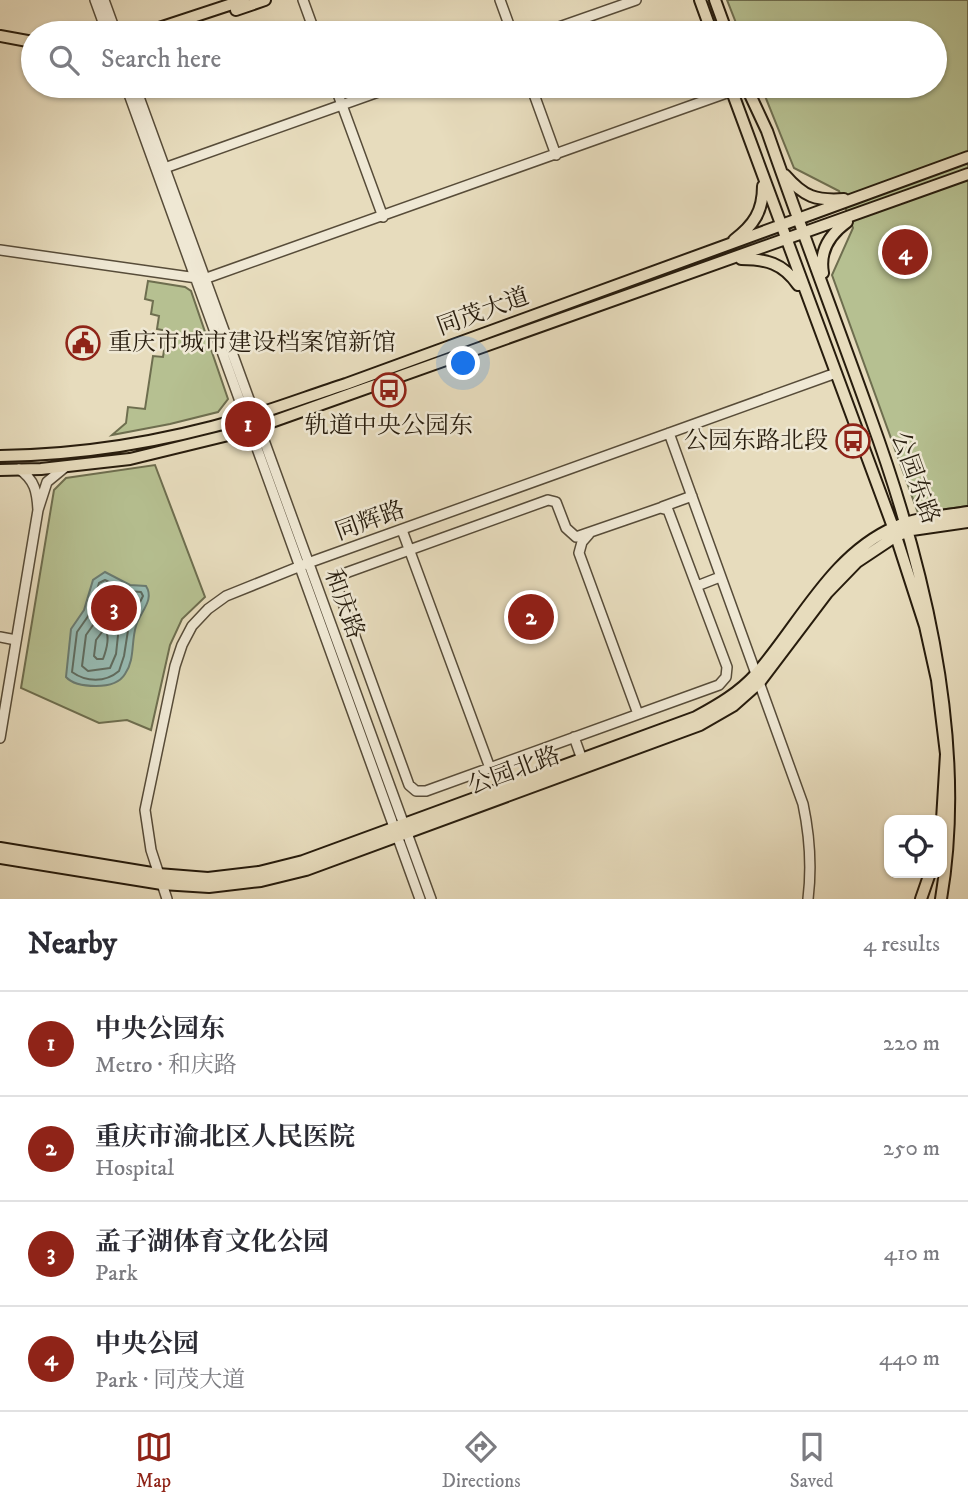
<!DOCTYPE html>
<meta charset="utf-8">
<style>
body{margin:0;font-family:"IM FELL DW Pica","Noto Serif SC",serif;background:#f2f2f3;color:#2b2b33}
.controls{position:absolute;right:21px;bottom:21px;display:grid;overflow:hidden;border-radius:14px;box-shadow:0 2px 5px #0004}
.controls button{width:63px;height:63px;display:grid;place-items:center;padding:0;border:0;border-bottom:2px solid #e1e1e2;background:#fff;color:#2b2b33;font:35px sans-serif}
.you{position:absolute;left:464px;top:364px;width:24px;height:24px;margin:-18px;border:5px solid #fff;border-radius:50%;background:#1a73e8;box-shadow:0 0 0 10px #1a73e833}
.badge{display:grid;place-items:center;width:46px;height:46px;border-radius:50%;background:#8f2418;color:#fff;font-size:23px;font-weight:700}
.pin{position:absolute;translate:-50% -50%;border:4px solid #fff;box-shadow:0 2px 7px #0006}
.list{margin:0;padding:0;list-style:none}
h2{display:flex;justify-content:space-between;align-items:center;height:91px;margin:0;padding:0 28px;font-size:30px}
h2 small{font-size:23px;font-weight:400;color:#7c7c81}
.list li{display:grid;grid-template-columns:46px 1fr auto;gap:21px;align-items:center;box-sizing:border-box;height:105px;padding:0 28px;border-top:2px solid #e1e1e2}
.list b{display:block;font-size:26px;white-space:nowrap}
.list p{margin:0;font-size:23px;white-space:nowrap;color:#7c7c81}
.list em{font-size:23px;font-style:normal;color:#7c7c81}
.icon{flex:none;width:38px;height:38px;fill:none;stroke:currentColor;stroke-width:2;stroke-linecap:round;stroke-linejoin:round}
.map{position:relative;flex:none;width:968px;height:899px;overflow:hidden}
.search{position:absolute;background:#fff;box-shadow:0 2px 5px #0004;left:21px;right:21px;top:21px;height:77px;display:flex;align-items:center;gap:18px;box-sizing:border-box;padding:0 24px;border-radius:38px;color:#7c7c81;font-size:26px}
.sheet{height:511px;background:#fff}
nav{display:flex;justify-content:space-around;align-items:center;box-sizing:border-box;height:98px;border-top:2px solid #e1e1e2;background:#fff;font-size:19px;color:#7c7c81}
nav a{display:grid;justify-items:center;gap:4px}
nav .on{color:#8f2418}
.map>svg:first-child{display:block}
.green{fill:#b6c091;stroke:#6e6e4f;stroke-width:2}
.water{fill:#97bbb3;stroke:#6a7b71;stroke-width:2}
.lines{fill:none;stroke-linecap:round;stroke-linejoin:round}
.shore{stroke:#5f6c60;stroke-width:2}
.minor-casing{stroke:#574c39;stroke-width:12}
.major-casing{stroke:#271c0d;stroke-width:14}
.minor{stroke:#efe8d4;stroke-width:9}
.major{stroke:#e7dcbd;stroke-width:10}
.labels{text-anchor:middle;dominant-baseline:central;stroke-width:5;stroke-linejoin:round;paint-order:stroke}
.street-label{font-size:24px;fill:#271c0d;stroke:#efe8d4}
.poi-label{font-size:24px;fill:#271c0d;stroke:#efe8d4;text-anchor:start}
</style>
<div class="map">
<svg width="968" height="899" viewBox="0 0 968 899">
<rect width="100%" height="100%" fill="#e7dcbd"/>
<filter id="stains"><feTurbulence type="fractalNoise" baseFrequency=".00286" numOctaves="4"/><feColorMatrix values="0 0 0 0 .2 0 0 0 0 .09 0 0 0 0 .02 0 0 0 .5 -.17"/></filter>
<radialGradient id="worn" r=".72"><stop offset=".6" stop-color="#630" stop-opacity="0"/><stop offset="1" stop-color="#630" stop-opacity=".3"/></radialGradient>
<path class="green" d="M727,0H968V506L918,513L832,275L853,228L839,191L794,168L761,86H935V33H740Z
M148,281L185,287L191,291L228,399L218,412L170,424L112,435L126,423L128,407L145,409L153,356L163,357L167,331L157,329L159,316L151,314L153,301L145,299Z
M155,465L205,597L182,619L170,645L151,730L127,720L99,723L21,688L54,490L66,478Z"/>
<path class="water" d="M105,572L130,585L146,586C155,600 140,612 136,626C131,642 135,660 125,674C119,684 106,686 96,686C85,686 73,685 66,677L71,629L84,610L93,580Z"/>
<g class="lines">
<path class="shore" d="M105,580L128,591L141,592L143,596L129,624L124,656L119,671C105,683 86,682 72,672L77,632L91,612L99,583Z
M108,593L128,603L119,626L116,654L110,668L88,671L82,666L86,635L98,618Z
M106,631C110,639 106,651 103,659H97L94,656L96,640L102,632Z"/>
<defs>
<path id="minor" d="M95,0L107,33
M104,0L116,33
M303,0L315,33
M500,0L512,33
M542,33L636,0
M126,86L420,899
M135,86L431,899
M335,86L383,217
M531,86L556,155
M159,170L395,86
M0,250L204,279L732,91
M669,433L803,804C810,837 812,866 808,899
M19,469C35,480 37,492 38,510L47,482L64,468
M548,500L556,502L566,528L576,537L660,508L668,510L727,667L726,677L719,685L426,791H416L409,785L336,584L340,575Z
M662,507L692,496
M402,530L490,768
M589,534L582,542L579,553L638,714
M697,586L720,577
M0,637L16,640
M574,737L584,765
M0,738L38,510
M167,899L151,850L145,810L175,666L182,645L192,626L208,609L226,596L308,563L836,373"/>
<path id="major" d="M700,0L712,33
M715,0L727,33
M236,10L265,0
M144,33L244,0
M0,36L33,42
M730,86L893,527L925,626L937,680L946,754L942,820
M746,86L767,131C800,226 836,321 870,416C924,564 968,742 941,899
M785,175C804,197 816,201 844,199
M734,240C754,225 763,211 763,186
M741,259C766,259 783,263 798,285
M823,273C819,251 829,235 847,222
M0,456C82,455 166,441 244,418C278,408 312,395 346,384L968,157
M0,470L41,469L130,459L249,430L968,174
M0,848L158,874L208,878L259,872L303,861L696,717C718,705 739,693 756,674C800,624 831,555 895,527C917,517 944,516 968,512
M0,858L162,884L209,887L261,881L306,870L700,725L733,706L759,683L827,593L857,562L896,536L912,530L968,522
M921,899L930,873"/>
</defs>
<use href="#minor" class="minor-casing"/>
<use href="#major" class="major-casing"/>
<use href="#minor" class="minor"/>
<use href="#major" class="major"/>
</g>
<defs>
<symbol id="civic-ring" viewBox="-11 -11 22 22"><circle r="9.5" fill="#efe8d4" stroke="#8f2418" stroke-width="1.5"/><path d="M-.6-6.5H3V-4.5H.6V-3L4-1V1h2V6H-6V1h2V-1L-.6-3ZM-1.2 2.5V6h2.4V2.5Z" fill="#8f2418"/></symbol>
<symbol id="bus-ring" viewBox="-11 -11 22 22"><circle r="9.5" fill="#efe8d4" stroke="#8f2418" stroke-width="1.5"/><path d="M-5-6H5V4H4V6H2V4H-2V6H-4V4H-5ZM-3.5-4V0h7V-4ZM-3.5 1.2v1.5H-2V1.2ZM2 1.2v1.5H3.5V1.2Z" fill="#8f2418"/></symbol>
</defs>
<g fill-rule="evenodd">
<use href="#civic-ring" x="64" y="324" width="38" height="38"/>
<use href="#bus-ring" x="370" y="371" width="38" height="38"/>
<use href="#bus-ring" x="834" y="422" width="38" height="38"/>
</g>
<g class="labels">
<g class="street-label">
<text transform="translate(483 312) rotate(-20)">同茂大道</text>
<text transform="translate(915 478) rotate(70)">公园东路</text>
<text transform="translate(370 521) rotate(-20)">同辉路</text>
<text transform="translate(344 604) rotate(70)">和庆路</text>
<text transform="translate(514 771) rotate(-20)">公园北路</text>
</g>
<g class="poi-label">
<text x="108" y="343">重庆市城市建设档案馆新馆</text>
<text x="389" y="426" text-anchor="middle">轨道中央公园东</text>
<text x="828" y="441" text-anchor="end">公园东路北段</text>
</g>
</g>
<rect width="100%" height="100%" filter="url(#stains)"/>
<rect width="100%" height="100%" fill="url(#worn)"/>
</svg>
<div class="controls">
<button><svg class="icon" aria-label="locate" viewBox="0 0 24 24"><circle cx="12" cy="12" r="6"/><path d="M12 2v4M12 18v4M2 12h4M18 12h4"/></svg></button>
</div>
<div class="you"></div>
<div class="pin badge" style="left:248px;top:424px">1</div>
<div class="pin badge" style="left:531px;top:617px">2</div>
<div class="pin badge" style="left:114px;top:608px">3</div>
<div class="pin badge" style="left:905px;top:252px">4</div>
<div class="search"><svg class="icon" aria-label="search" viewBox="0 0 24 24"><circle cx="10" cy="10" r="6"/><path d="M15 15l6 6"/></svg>Search here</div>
</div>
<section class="sheet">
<h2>Nearby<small>4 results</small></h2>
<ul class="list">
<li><span class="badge">1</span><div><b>中央公园东</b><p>Metro · 和庆路</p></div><em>220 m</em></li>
<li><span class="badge">2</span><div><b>重庆市渝北区人民医院</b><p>Hospital</p></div><em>250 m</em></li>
<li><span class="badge">3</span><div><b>孟子湖体育文化公园</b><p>Park</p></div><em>410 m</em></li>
<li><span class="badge">4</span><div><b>中央公园</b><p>Park · 同茂大道</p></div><em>440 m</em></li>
</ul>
</section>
<nav>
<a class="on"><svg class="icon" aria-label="map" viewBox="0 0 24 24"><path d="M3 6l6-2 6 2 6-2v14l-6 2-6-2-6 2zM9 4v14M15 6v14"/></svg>Map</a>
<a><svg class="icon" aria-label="directions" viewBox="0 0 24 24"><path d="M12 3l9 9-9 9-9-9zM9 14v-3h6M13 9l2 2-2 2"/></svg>Directions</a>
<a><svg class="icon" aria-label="saved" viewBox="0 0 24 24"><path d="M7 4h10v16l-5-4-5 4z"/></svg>Saved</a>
</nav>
